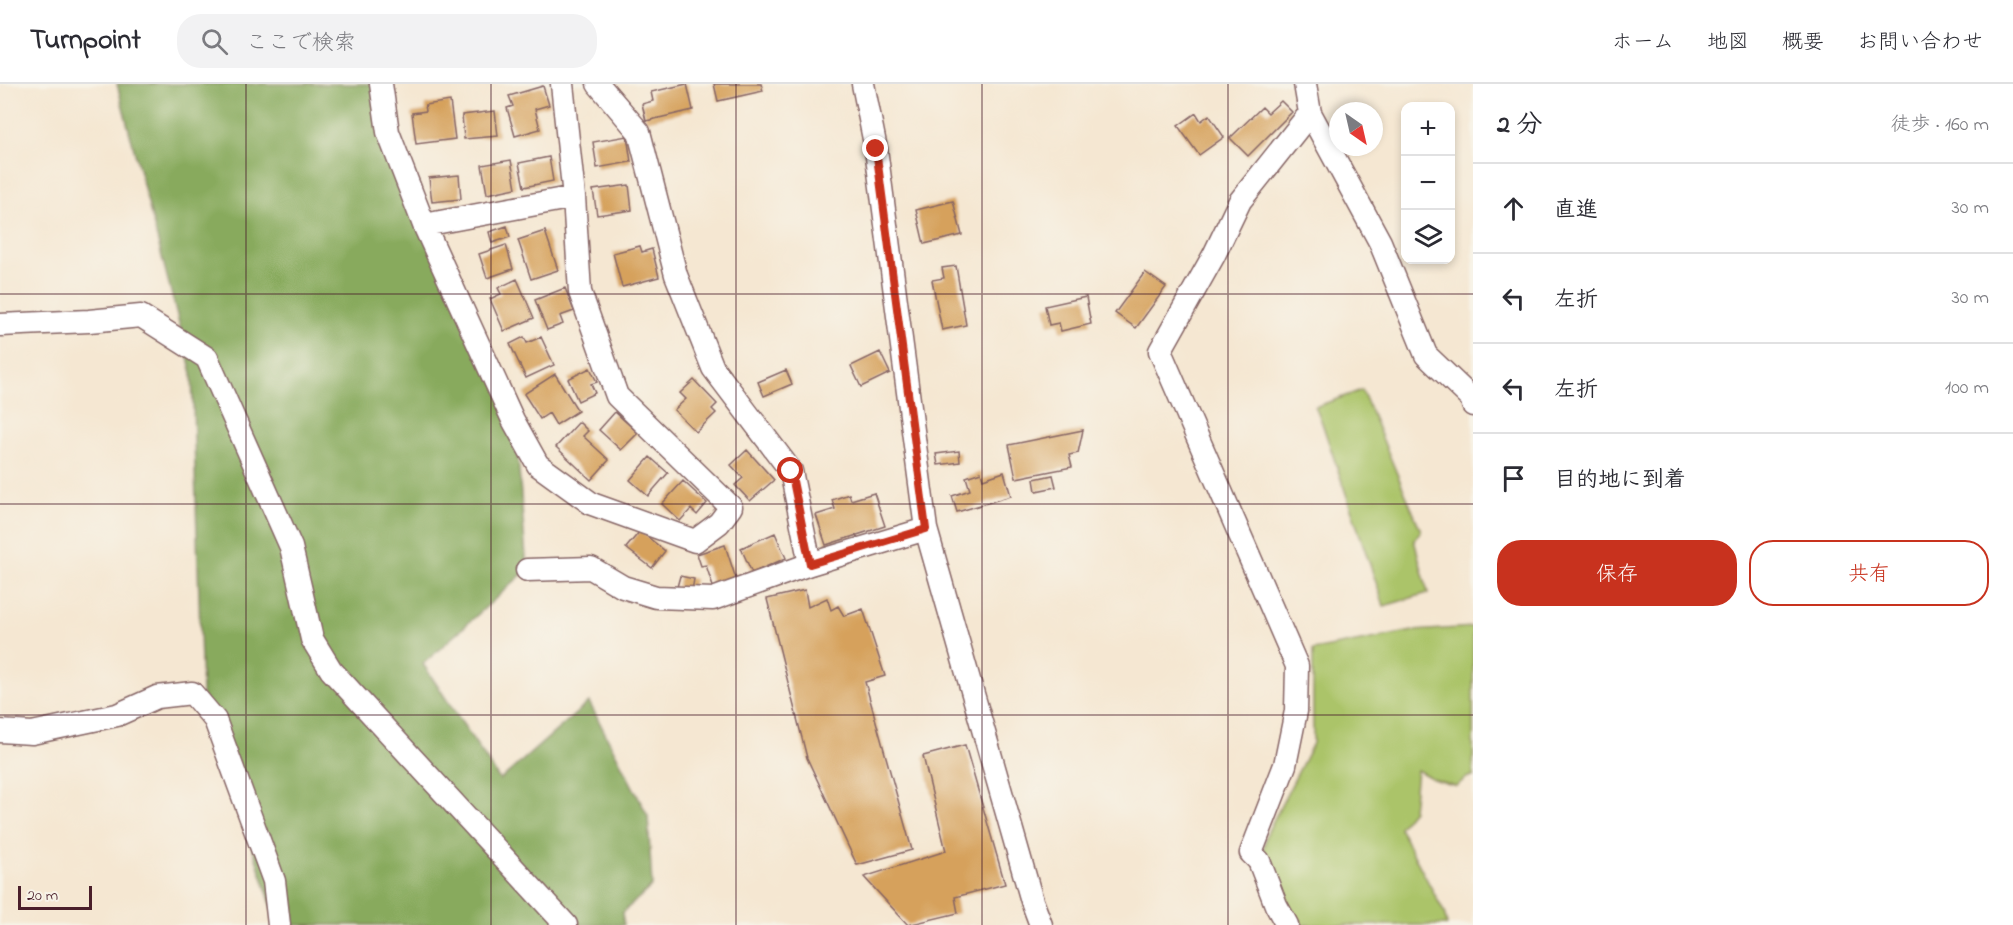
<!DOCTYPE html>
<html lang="ja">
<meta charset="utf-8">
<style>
body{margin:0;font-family:"Indie Flower","Klee One",sans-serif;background:#f2f2f3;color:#2b2b33}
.controls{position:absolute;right:18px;top:18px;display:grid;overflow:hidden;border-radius:12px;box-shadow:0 3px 9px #0003}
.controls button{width:54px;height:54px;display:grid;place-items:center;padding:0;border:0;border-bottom:2px solid #e1e1e2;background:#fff;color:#2b2b33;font:30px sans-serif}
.compass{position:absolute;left:1329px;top:18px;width:54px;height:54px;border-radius:50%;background:#fff;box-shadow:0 3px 9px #0003;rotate:146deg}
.scale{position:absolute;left:18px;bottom:15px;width:74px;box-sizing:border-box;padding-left:6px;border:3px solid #4a1f2b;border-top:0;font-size:16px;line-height:21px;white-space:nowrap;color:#4a1f2b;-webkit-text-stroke:4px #f7f3e8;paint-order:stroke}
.stop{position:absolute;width:18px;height:18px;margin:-14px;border:4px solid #c8321e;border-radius:50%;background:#fff}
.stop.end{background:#c8321e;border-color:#fff;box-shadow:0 2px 6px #0008}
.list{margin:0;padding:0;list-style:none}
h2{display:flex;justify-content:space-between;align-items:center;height:78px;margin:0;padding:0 24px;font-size:26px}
h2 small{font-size:20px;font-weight:400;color:#7c7c81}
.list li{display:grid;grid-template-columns:39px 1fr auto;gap:18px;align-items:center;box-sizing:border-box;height:90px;padding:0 24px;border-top:2px solid #e1e1e2}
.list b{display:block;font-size:22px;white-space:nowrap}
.list em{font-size:20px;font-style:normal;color:#7c7c81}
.actions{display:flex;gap:12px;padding:18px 24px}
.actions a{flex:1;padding:14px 0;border:2px solid #c8321e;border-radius:24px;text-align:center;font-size:21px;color:#c8321e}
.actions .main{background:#c8321e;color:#fff}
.icon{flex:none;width:33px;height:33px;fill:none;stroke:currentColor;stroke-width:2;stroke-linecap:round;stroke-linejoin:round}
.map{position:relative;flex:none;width:1473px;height:841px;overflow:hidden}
header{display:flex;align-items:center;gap:36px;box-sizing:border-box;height:84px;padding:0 30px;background:#fff;border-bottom:2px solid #e1e1e2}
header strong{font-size:28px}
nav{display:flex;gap:33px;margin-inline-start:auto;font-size:21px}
.search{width:420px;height:54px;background:#f2f2f3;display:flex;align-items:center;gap:15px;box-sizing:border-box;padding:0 21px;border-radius:24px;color:#7c7c81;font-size:22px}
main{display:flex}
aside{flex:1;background:#fff}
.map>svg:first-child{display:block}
.green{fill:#abc469;stroke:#7a724a;stroke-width:1.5}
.forest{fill:#88aa5d;stroke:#696444;stroke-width:1.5}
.building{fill:#d6a15c}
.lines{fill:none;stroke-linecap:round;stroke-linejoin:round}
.street-casing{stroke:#866565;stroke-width:25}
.street{stroke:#fff;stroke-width:22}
.route{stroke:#c8321e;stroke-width:8}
.grid{fill:none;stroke:#4a1f2b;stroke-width:1.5;stroke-opacity:0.55}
</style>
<header>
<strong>Turnpoint</strong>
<div class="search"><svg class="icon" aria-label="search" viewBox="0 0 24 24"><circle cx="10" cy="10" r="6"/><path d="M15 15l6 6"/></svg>ここで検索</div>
<nav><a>ホーム</a><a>地図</a><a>概要</a><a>お問い合わせ</a></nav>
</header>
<main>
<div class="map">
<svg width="1473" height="841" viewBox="0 0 1473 841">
<rect width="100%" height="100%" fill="#f7f3e8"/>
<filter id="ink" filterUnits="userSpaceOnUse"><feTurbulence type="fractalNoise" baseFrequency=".0167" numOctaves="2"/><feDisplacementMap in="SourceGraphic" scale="12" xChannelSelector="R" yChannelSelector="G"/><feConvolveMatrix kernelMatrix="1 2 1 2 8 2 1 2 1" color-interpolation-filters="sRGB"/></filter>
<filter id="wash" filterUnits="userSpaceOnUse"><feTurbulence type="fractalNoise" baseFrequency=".008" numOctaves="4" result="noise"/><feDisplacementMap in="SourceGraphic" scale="24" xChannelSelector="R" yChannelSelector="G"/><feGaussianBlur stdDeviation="1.35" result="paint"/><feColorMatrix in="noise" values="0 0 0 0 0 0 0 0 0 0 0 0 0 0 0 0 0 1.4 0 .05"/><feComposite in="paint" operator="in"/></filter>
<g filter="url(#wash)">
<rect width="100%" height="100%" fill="#f5e7d2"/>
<path class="green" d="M1362,306L1421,447L1414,456L1428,509L1384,522L1321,336L1315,323Z
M1473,543V693H1468L1456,702L1433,695L1417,686L1413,726L1399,743L1444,828L1447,841H1293L1260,781L1267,749L1313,659V566L1413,547Z"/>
<path class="forest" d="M117,0H379L510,334L518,373L527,486L423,580L500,696L589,618L648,732L652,802L622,829L624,841H278L202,611L192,289Z"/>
<g id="blocks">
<path class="building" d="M687,0L693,26L646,37L642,20L653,17L651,8Z
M714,0H761L763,7L718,17Z
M543,2L549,21L535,25L540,45L515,52L507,24L513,22L509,12Z
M450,17L455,55L416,60L412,29L426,27L425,21Z
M1281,17L1292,28L1248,72L1230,54L1262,23L1268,29Z
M495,27L498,52L464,55L462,31Z
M1196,29L1201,37L1209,31L1224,53L1199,71L1178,42Z
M627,52L631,78L597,84L593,58Z
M549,73L553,97L524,103L519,79Z
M511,76L516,104L487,110L482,81Z
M459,91L461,115L432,118L429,94Z
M629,101L632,126L597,131L593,106Z
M953,117L962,151L924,160L916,126Z
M507,142L510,153L492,159L489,148Z
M545,147L558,186L531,195L518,156Z
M506,161L513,185L487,194L479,170Z
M640,162L642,168L652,165L659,193L622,203L613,169Z
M956,182L966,241L942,246L932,196L944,194L942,184Z
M1145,188L1166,203L1136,244L1115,229Z
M517,195L534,234L504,247L490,215L501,210L498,204Z
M565,204L574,227L560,232L563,240L547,246L535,216Z
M1086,213L1091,240L1061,247L1059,239L1049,241L1045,222Z
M524,253L527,259L541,253L554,281L526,294L510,260Z
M880,268L890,289L861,303L851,282Z
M590,284L597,298L591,300L595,309L578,317L568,295Z
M786,286L792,300L764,312L758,298Z
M555,290L578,327L556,341L549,329L540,335L524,310Z
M694,296L717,320L712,325L716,329L696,348L674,326L686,315L680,309Z
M615,328L638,349L621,366L599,346Z
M579,338L588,347L583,352L609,376L591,396L556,363Z
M1083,346L1078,369L1069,371L1072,383L1016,394L1009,361Z
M747,366L774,396L750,417L735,401L743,394L731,381Z
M959,367L960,378L938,381L936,370Z
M650,373L668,389L648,412L630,396Z
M981,388L983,395L1004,388L1011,412L957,428L952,412L970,406L966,393Z
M1053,391L1056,403L1036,407L1034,395Z
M683,397L707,419L697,431L691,425L680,437L662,420Z
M874,409L885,442L826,461L816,431L835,425L832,416L849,410L851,416Z
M640,447L665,467L652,484L626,464Z
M775,449L786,474L752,489L741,464Z
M725,461L737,498L714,506L706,481L701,482L697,470Z
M680,492L694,495L692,507L677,503Z
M805,506L808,523L827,514L831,526L838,522L844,532L863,525L885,592L865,598L912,766L857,781L807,674L767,515Z
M965,661L1005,800L955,813L958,829L908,841L864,793L946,767L923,672Z"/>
</g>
</g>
<g filter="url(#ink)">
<use href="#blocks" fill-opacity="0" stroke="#866565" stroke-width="1.5"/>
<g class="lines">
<defs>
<path id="street" d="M381,0L388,48L424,141L513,336L538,381L592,420L695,457L719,439L731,423L617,312L580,208L574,113L562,0
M598,0L639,48L676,191L713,284L791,387L810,480
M863,0L876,65L926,445L1032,817L1041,841
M1305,0L1310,29L1380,158L1426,271L1472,315L1473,321
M424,141L574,113
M0,241L89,237L141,232L207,274L291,463L312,555L331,586L566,841
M527,486L591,484L623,503L656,513L713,515L810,480L926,445
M0,647L32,649L117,631L157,613L192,609L215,636L274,797L279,841
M1287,841L1276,821L1259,777L1251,769L1285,681L1296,627L1297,582L1160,267L1214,171L1240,117L1310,29"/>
</defs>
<use href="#street" class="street-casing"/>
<use href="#street" class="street"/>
</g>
</g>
<g class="lines" filter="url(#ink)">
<path class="route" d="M791,387L810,480L926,445L876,65"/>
</g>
<path class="grid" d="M246,0V841M491,0V841M736,0V841M982,0V841M1228,0V841M0,210H1473M0,420H1473M0,631H1473"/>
</svg>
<div class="controls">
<button>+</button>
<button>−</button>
<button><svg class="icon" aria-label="layers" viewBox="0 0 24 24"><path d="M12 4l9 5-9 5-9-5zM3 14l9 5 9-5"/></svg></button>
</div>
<svg class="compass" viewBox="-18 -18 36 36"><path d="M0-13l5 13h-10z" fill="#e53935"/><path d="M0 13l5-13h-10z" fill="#7c7c81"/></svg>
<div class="scale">20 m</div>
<div class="stop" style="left:791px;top:387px"></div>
<div class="stop end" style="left:876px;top:65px"></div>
</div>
<aside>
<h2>2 分<small>徒歩 · 160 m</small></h2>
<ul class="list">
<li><svg class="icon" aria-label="ahead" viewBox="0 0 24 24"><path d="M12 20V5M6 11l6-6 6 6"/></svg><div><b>直進</b></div><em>30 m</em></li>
<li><svg class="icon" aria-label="left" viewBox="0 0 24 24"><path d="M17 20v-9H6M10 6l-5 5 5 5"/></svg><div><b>左折</b></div><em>30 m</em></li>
<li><svg class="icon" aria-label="left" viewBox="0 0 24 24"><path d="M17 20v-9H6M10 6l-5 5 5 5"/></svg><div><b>左折</b></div><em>100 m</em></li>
<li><svg class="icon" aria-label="arrive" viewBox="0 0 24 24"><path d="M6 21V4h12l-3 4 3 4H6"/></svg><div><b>目的地に到着</b></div></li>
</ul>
<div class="actions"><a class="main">保存</a><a>共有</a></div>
</aside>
</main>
